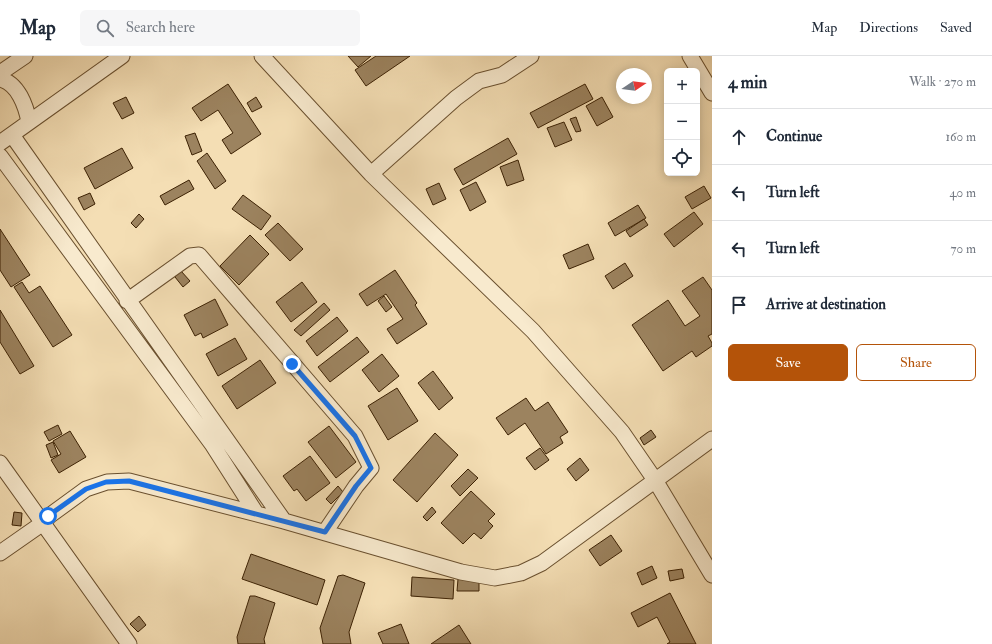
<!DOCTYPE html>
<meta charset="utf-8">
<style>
body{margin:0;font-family:"IM FELL Double Pica",serif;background:#f6f6f7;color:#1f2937}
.controls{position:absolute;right:12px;top:12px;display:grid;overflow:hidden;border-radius:6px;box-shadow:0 2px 10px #0003}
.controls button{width:36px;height:36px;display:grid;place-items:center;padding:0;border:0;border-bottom:1px solid #e0e1e3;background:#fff;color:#1f2937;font:20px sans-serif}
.compass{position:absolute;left:616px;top:12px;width:36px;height:36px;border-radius:50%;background:#fff;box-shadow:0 2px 10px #0003;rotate:77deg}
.stop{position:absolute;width:12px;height:12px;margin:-9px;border:3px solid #1a73e8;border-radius:50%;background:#fff}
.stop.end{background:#1a73e8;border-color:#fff;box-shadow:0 1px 4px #0008}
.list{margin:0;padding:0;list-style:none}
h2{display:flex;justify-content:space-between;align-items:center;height:52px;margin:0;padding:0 16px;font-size:17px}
h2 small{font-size:13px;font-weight:400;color:#747a83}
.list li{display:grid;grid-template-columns:26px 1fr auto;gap:12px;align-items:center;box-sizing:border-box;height:56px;padding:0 16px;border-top:1px solid #e0e1e3}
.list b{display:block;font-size:15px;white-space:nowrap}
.list em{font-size:13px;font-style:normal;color:#747a83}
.actions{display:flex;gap:8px;padding:12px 16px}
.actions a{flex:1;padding:9px 0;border:1px solid #b45309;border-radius:6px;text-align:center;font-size:14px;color:#b45309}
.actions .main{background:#b45309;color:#fff}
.icon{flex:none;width:22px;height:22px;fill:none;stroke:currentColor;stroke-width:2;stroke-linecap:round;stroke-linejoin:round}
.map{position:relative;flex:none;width:712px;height:588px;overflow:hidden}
header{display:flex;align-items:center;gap:24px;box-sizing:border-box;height:56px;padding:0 20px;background:#fff;border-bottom:1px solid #e0e1e3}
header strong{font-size:19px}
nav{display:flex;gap:22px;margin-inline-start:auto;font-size:14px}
.search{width:280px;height:36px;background:#f6f6f7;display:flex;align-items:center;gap:10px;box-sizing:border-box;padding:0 14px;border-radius:6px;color:#747a83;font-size:15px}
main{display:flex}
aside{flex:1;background:#fff}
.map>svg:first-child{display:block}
.building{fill:#9c835f;stroke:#3c2103}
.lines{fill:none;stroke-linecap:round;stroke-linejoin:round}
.minor-casing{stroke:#6a502f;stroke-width:17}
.minor{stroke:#f8eace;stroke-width:15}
.route{stroke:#1a73e8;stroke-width:5}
</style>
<header>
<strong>Map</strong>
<div class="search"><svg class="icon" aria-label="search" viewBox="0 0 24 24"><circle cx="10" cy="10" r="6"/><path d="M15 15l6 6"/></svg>Search here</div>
<nav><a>Map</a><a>Directions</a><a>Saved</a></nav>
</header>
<main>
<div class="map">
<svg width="712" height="588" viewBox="0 0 712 588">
<rect width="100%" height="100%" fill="#f4deb4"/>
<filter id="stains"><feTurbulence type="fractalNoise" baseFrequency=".005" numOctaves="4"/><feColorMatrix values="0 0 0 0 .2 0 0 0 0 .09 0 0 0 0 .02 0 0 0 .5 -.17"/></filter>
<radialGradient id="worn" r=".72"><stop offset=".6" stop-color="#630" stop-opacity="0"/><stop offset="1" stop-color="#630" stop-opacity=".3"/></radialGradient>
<path class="building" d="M348,0H371L358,11Z
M376,0H410L366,30L355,14Z
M228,28L261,78L231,98L222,84L233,77L218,54L201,65L192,52Z
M585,28L593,43L538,72L530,57Z
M126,41L134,57L122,63L113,47Z
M256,41L262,51L252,56L247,47Z
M602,41L613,61L597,70L586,50Z
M576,61L581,75L576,76L570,63Z
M564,66L572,84L555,91L547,72Z
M195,77L202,95L192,99L185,80Z
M508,82L517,98L463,129L454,113Z
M122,92L133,112L95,133L84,112Z
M207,97L226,125L215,133L197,105Z
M518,104L524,124L507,130L500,111Z
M189,124L194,133L165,149L160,140Z
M476,126L486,146L470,155L460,134Z
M439,127L446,143L433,149L426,133Z
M704,130L711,142L692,153L685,141Z
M90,137L95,148L84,154L78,142Z
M243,139L271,160L261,174L232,153Z
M638,149L646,162L615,180L608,167Z
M694,156L703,168L674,191L664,178Z
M139,158L144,163L136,172L131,167Z
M644,163L648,169L630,181L626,175Z
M278,167L303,193L290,205L265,179Z
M0,173L30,219L11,231L0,214Z
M250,179L269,198L239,229L220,210Z
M588,188L594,203L569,213L563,199Z
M625,207L633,220L613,233L605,220Z
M395,214L417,247L415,249L427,268L397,288L387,273L403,263L386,238L367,250L359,238Z
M181,215L190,225L183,231L175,221Z
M703,221L712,234V278L708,280L712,287V290L696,301L692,295L663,315L632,269L668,244L685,270L700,260L682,235Z
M22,226L29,237L40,230L72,279L53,291L14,231Z
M302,226L317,246L291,266L276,246Z
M384,240L392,251L386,256L378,245Z
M215,243L228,269L203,282L201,277L195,280L184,259Z
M324,247L330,254L301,280L294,274Z
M0,254L34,310L20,318L0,286Z
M337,261L348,275L317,300L306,285Z
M357,281L369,296L330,326L318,311Z
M235,282L247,303L218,320L206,298Z
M382,298L399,320L379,336L362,314Z
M260,304L276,327L237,353L222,330Z
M433,315L453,342L439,354L418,327Z
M397,332L418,365L388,384L368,350Z
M526,342L535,355L548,346L568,376L560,381L563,387L546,398L525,367L508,379L496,362Z
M58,369L62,378L49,385L44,376Z
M329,370L356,406L336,422L308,386Z
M651,374L656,381L644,389L640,382Z
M70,375L86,401L59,417L51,404L61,398L53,385Z
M435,377L458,399L417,446L393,424Z
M53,386L58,399L51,402L46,389Z
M540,392L549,404L535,414L526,402Z
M310,400L330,427L306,445L297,433L294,435L283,420Z
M580,402L589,414L576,425L567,413Z
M468,413L478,422L460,440L451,430Z
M338,430L343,436L331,448L326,443Z
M471,435L495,458L488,465L493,470L481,483L474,477L463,488L441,467Z
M432,451L436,456L427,465L423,461Z
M14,456L22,457L21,470L12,469Z
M611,479L622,495L600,510L589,494Z
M251,498L325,524L317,549L242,523Z
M652,510L657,522L642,529L637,517Z
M682,513L684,522L670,525L668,515Z
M343,519L365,527L349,576L351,588H323L320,572L338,520Z
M412,521L454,524L453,543L411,540Z
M458,523L479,524V535H457Z
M670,537L696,588H667L670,586L657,561L638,571L631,557Z
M250,540H255L275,547L264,583L265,588H238L237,581Z
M139,560L146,569L138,576L130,568Z
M401,568L409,588H383L378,577Z
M459,569L471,588H431Z"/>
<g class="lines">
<defs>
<path id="minor" d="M262,0L371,118L533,275L622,376L655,424L712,519
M690,0L712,37
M0,17L25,0
M0,23C18,27 26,50 29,66
M12,79L284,465
M0,87L122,0
M0,100L212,388L256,457
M371,118L456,42L479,25L502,19L531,0
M127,245L190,200L199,199L355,380L371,412L356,430L325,476
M0,407L129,588
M0,497L43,467L49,460L86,433L107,426L129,425L284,465L461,516L495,522L521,517L542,507L712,383"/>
</defs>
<use href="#minor" class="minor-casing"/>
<use href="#minor" class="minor"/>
</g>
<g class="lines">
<path class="route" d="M48,460L86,433L106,426L129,425L325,476L356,430L371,412L355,380L292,308"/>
</g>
<rect width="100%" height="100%" filter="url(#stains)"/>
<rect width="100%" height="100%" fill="url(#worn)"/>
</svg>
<div class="controls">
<button>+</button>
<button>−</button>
<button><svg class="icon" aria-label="locate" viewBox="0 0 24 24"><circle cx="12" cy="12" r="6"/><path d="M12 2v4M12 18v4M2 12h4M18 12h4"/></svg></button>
</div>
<svg class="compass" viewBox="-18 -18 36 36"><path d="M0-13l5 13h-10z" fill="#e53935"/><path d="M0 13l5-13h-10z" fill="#747a83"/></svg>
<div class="stop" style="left:48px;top:460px"></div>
<div class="stop end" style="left:292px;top:308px"></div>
</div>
<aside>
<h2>4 min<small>Walk · 270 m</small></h2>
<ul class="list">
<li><svg class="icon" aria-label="ahead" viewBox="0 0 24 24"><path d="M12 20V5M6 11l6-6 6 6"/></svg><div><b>Continue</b></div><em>160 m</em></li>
<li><svg class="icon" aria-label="left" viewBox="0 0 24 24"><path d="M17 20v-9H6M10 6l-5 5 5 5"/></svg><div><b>Turn left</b></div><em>40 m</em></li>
<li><svg class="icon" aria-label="left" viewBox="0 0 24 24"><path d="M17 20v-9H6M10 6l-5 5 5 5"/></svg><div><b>Turn left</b></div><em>70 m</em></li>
<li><svg class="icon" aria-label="arrive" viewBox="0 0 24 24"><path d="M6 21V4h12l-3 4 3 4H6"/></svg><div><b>Arrive at destination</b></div></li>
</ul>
<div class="actions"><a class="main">Save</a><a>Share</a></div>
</aside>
</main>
